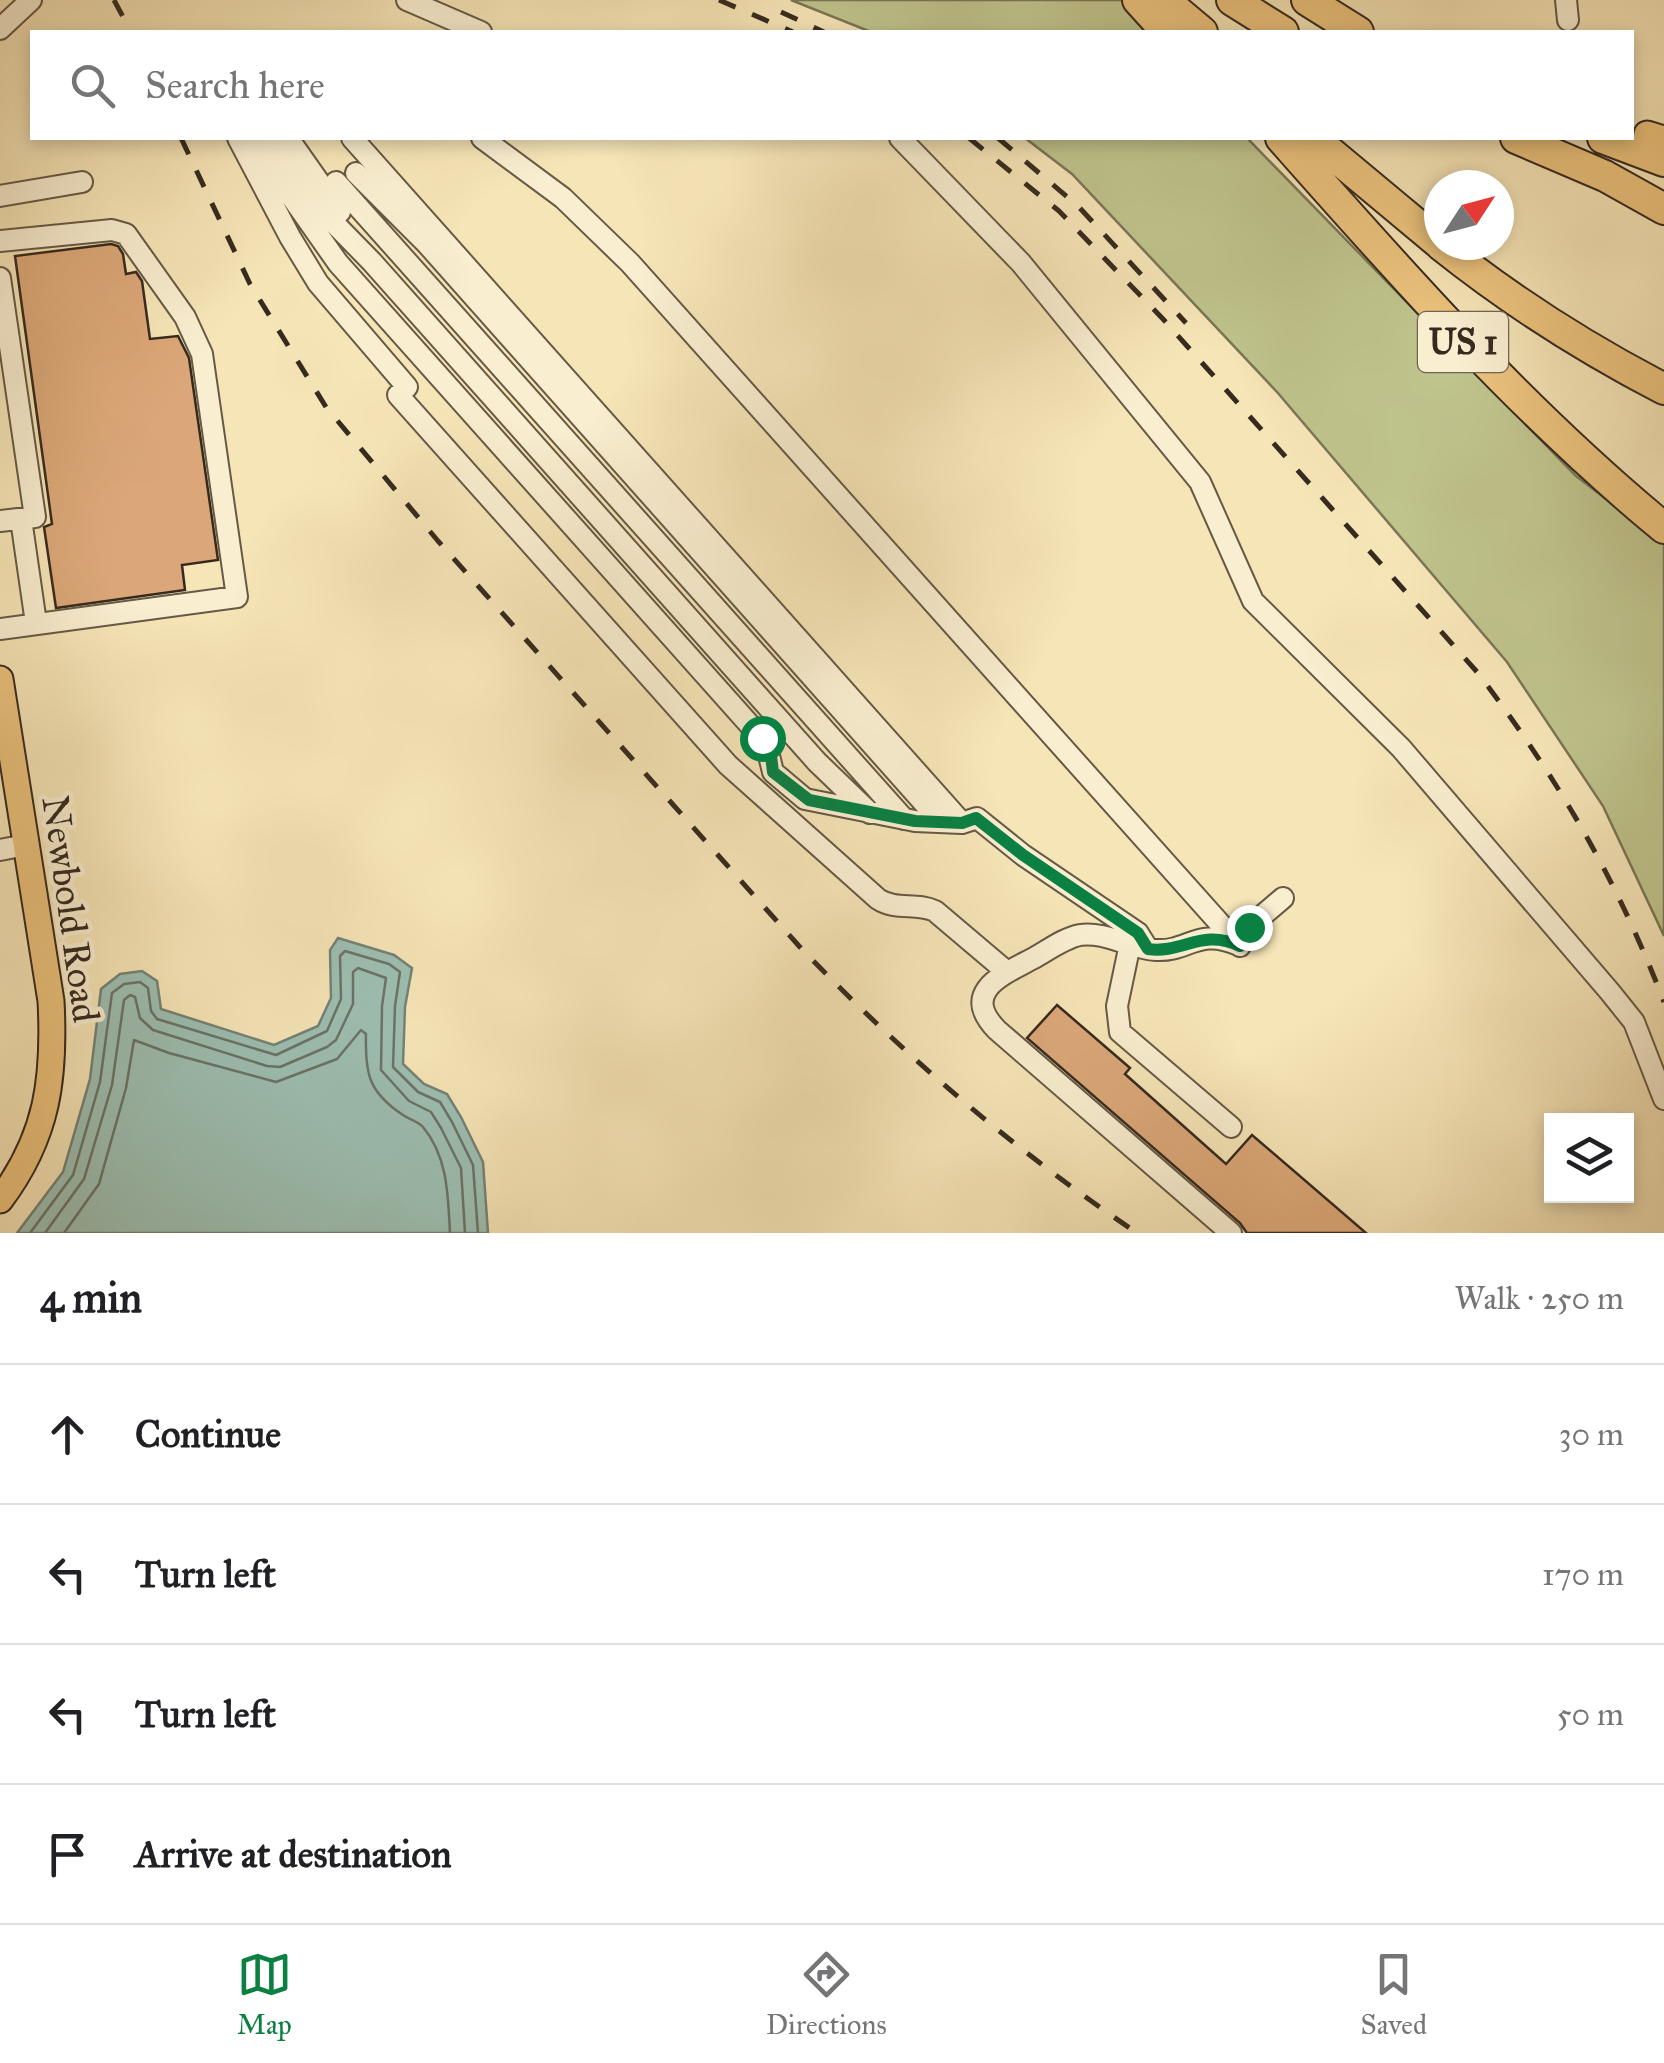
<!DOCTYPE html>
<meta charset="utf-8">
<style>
body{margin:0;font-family:"IM FELL Great Primer",serif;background:#f6f6f6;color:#202124}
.controls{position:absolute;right:30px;bottom:30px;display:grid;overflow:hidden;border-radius:0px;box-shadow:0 5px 15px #0003}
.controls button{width:90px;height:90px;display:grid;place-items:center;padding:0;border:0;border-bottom:2px solid #e0e0e0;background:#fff;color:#202124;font:50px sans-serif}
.compass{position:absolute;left:1424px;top:170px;width:90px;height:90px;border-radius:50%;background:#fff;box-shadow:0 5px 15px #0003;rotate:54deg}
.stop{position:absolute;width:30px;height:30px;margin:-22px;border:8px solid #0b8043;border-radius:50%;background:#fff}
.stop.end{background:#0b8043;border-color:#fff;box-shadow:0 2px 10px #0008}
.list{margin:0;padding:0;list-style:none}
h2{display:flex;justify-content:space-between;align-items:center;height:130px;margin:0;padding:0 40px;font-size:42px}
h2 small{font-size:32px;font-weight:400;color:#757577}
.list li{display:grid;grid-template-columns:65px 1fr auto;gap:30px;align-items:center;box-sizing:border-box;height:140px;padding:0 40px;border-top:2px solid #e0e0e0}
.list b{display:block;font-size:38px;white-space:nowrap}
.list em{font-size:32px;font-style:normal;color:#757577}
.icon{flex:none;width:55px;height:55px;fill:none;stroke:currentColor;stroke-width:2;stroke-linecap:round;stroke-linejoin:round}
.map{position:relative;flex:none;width:1664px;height:1233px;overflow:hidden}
.search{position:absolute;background:#fff;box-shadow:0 5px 15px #0003;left:30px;right:30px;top:30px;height:110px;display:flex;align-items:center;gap:25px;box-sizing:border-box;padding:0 35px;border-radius:0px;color:#757577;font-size:38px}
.sheet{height:690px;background:#fff}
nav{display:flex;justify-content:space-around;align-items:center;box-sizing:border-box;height:140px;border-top:2px solid #e0e0e0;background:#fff;font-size:28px;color:#757577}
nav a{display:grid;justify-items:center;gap:5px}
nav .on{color:#0b8043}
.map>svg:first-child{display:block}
.green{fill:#bfc38c;stroke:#7a7656;stroke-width:2.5}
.water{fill:#9dbfb2;stroke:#748377;stroke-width:2.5}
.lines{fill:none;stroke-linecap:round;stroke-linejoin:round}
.shore{stroke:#6a7468;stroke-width:2.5}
.building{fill:#dba778;stroke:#362a1f;stroke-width:2.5}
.minor-casing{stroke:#665945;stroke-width:24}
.major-casing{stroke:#362a1f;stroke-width:29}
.highway-casing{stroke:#362a1f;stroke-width:34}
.minor{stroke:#f9eed0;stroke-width:20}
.major{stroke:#ebc27c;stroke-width:25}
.highway{stroke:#ebc27c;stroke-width:30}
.rail{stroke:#362a1f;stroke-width:5;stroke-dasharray:18 18;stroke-linecap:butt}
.route{stroke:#0b8043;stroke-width:12}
.labels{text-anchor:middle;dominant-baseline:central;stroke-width:9;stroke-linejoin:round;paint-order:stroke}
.shield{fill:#f9eed0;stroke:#706554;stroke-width:2.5}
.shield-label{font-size:35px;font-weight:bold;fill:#362a1f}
.street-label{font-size:38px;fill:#362a1f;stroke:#f9eed0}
</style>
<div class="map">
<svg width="1664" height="1233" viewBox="0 0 1664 1233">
<rect width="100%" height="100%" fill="#f6e5b7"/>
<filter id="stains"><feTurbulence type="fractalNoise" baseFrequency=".002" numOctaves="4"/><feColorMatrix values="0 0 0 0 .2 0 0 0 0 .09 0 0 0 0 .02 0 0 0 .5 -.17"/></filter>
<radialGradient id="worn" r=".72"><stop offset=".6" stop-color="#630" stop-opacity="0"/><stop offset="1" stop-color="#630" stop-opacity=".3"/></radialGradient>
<path class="green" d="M791,0H1130L1157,32H871Z
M1025,138H1247L1576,476L1664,543V936L1603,806L1507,662L1277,392L1072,174Z"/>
<path class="water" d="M338,938L394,955L412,968L405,1007L403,1064L424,1084L447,1094L461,1117L483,1162L488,1233H17L63,1172L90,1079L101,989L120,974L142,971L157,981L161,1009L274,1045L318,1026L331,998L330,950Z"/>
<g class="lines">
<path class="shore" d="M30,1233L73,1175L100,1082L112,993L124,984L140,982L148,988L151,1011L157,1019L276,1055L327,1031L341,999L340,956L345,951L389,964L400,972L395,1006L393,1067L418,1092L440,1102L452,1122L473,1165L478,1233
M45,1233L84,1179L112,1085L124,1000L130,995L135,997L140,1018L153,1030L267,1066L280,1067L327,1047L336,1040L353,1004V972L358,968L386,978L382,1006L381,1070L409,1101L431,1112L441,1128L461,1168L465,1233
M64,1233L99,1184L126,1088L134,1040L169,1053L276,1082L337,1059L361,1030L366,1034C365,1073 368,1092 403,1115C410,1120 418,1121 423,1127C448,1157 448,1196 450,1233"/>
</g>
<path class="building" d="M111,244L118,246L123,254L126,274L136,272L142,281L150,339L178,336L189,358L218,560L182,565L185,590L56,608L44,527L52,524L15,256Z
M1057,1005L1130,1068L1125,1074L1226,1164L1252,1135L1366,1233H1247L1240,1223L1027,1038Z"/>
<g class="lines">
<defs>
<path id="minor" d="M407,0L481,32
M1566,0L1568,20
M0,29L31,0
M238,138L290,237L318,283L407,387L398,395L728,765L878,899C896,911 916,902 935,911L1007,972
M264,138L290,164L327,216L372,262L817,762L870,813
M288,138L340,212
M352,138L962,823
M482,138L563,198L630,263L1240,946
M900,138L1021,263L1200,482L1253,601L1401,748L1610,992L1634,1022L1664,1099
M266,141L257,147L262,155L338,263L766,743L773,772L805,799L915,821L962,823L977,818L1023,855L1138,933L1148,949
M356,173L427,244L941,822
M336,182L904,819
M0,196L82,182
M0,241L112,230L126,234L185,317L202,354L237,597L0,629
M0,278L35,517L0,521
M21,519L36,623
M0,850L26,845
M1130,944L1117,1006L1120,1032L1231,1127
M1240,946L1249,927L1283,898
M1231,1233L997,1030C960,992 1002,975 1032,959C1047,951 1064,938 1080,935C1105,931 1132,949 1156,950C1189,952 1197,927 1239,945"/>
<path id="major" d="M1647,134L1664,139
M0,679L51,1001C55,1078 48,1136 0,1200"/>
<path id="highway" d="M1138,0L1167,32
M1164,0L1202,32
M1232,0L1283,32
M1307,0L1358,32
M1281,138C1402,275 1522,411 1664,528
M1313,138L1439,243
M1516,138L1605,176L1664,209
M1603,138L1664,161
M1441,245C1511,301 1585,348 1664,389"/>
</defs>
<use href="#minor" class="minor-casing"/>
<use href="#major" class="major-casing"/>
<use href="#highway" class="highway-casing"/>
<use href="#minor" class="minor"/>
<use href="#major" class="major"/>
<use href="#highway" class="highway"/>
<path class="rail" d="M114,0L131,32
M719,0L793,32
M781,12L824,32
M181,138L250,284L326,407L438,541L799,946C902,1054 1013,1149 1137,1233
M969,138L1059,211L1163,319L1478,673C1558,779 1616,877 1664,1002
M998,138L1078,206L1186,323"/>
</g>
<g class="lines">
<path class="route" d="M762,738L770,748L773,772L809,800L915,821L962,823L976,818L1023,855L1138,933L1148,949C1183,954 1201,928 1240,946L1249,927"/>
</g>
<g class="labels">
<rect class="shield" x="1418" y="312" width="90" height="60" rx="8"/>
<g class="shield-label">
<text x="1463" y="342">US 1</text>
</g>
<g class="street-label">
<text transform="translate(71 909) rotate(82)">Newbold Road</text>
</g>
</g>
<rect width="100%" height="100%" filter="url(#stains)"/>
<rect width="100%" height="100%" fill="url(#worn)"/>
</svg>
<div class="controls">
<button><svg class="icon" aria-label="layers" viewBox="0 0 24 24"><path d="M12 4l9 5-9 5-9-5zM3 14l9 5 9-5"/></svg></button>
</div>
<svg class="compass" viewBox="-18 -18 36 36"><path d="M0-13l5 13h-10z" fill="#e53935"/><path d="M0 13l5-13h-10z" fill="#757577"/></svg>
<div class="stop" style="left:762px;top:738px"></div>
<div class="stop end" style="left:1249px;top:927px"></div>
<div class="search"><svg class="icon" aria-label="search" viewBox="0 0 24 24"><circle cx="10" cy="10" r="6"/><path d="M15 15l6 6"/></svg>Search here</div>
</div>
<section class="sheet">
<h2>4 min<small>Walk · 250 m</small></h2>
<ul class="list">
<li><svg class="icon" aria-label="ahead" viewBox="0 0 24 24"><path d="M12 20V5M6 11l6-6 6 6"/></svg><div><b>Continue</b></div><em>30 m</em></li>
<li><svg class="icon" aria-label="left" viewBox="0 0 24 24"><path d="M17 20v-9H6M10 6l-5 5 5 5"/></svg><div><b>Turn left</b></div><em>170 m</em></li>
<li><svg class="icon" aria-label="left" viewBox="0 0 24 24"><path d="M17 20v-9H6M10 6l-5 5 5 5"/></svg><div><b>Turn left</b></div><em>50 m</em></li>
<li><svg class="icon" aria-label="arrive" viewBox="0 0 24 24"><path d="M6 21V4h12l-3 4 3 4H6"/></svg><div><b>Arrive at destination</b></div></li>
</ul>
</section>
<nav>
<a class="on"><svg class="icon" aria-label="map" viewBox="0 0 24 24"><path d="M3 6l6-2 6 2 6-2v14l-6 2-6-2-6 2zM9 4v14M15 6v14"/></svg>Map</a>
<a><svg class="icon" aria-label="directions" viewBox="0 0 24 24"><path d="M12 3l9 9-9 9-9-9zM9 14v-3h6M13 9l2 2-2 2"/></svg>Directions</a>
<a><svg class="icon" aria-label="saved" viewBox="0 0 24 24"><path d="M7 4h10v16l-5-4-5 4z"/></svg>Saved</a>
</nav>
